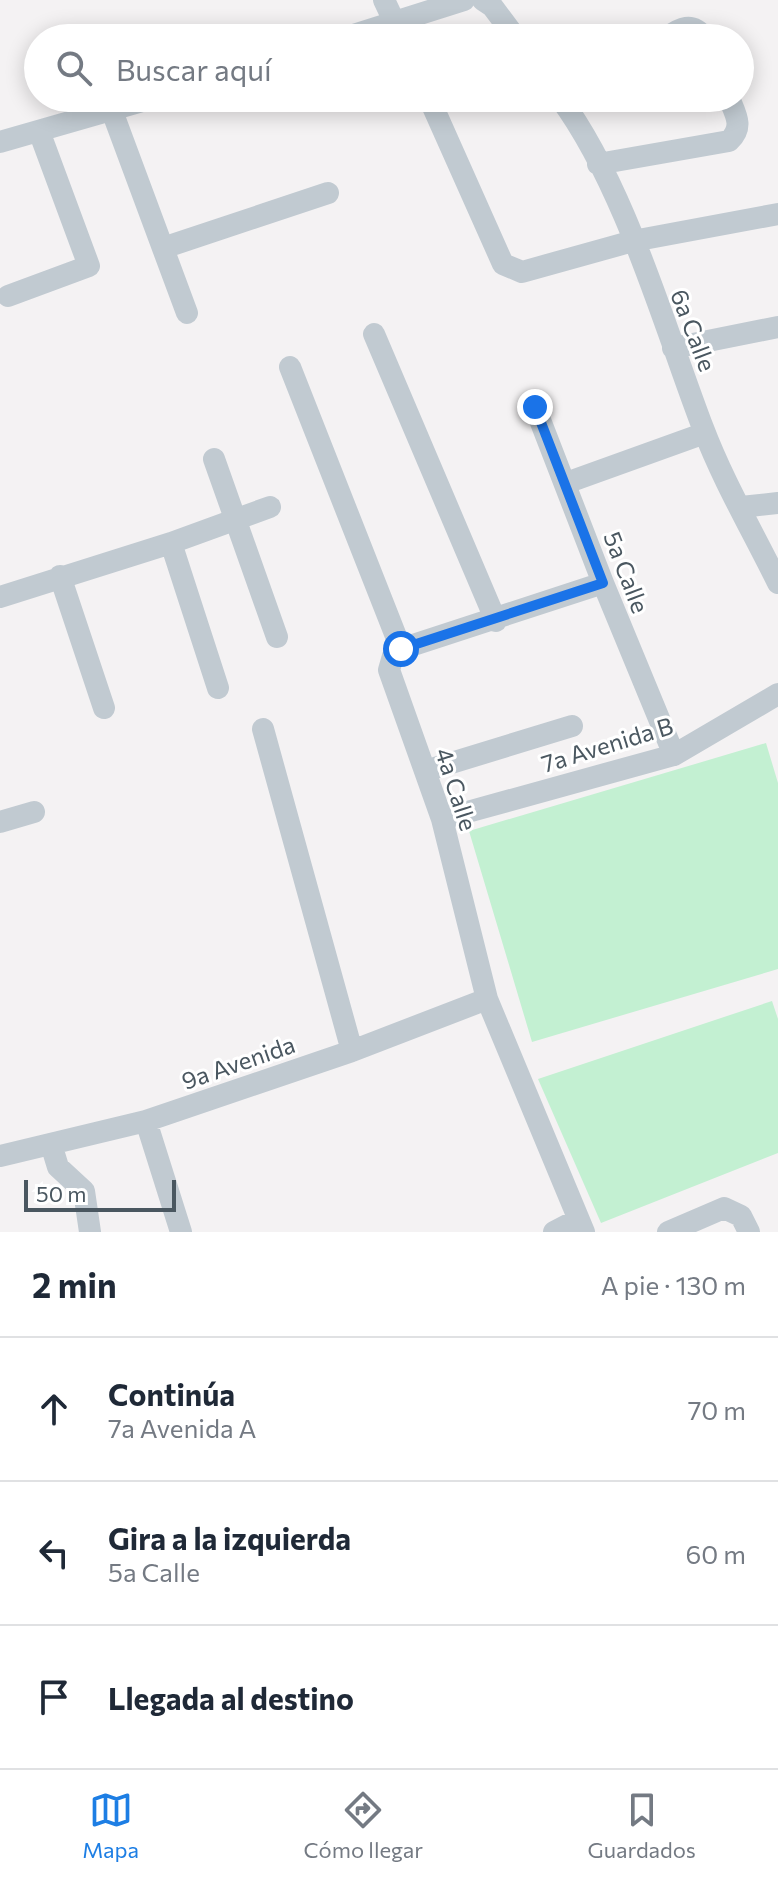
<!DOCTYPE html>
<html lang="es">
<meta charset="utf-8">
<style>
body{margin:0;font-family:Commissioner,sans-serif;background:#f2f2f3;color:#1f2937}
.scale{position:absolute;left:24px;bottom:20px;width:152px;box-sizing:border-box;padding-left:8px;border:4px solid #4a5760;border-top:0;font-size:22px;line-height:28px;white-space:nowrap;color:#4a5760;-webkit-text-stroke:6px #fff;paint-order:stroke}
.stop{position:absolute;width:24px;height:24px;margin:-18px;border:6px solid #1a73e8;border-radius:50%;background:#fff}
.stop.end{background:#1a73e8;border-color:#fff;box-shadow:0 2px 8px #0008}
.list{margin:0;padding:0;list-style:none}
h2{display:flex;justify-content:space-between;align-items:center;height:104px;margin:0;padding:0 32px;font-size:34px}
h2 small{font-size:26px;font-weight:400;color:#747a83}
.list li{display:grid;grid-template-columns:52px 1fr auto;gap:24px;align-items:center;box-sizing:border-box;height:144px;padding:0 32px;border-top:2px solid #e0e1e3}
.list b{display:block;font-size:30px;white-space:nowrap}
.list p{margin:0;font-size:26px;white-space:nowrap;color:#747a83}
.list em{font-size:26px;font-style:normal;color:#747a83}
.icon{flex:none;width:44px;height:44px;fill:none;stroke:currentColor;stroke-width:2;stroke-linecap:round;stroke-linejoin:round}
.map{position:relative;flex:none;width:778px;height:1232px;overflow:hidden}
.search{position:absolute;background:#fff;box-shadow:0 4px 20px #0003;left:24px;right:24px;top:24px;height:88px;display:flex;align-items:center;gap:20px;box-sizing:border-box;padding:0 28px;border-radius:44px;color:#747a83;font-size:30px}
.sheet{height:536px;background:#fff}
nav{display:flex;justify-content:space-around;align-items:center;box-sizing:border-box;height:112px;border-top:2px solid #e0e1e3;background:#fff;font-size:22px;color:#747a83}
nav a{display:grid;justify-items:center;gap:4px}
nav .on{color:#1d7ee4}
.map>svg:first-child{display:block}
.green{fill:#c3f0d2}
.lines{fill:none;stroke-linecap:round;stroke-linejoin:round}
.minor{stroke:#c1cad1;stroke-width:22}
.route{stroke:#1a73e8;stroke-width:10}
.labels{text-anchor:middle;dominant-baseline:central;stroke-width:6;stroke-linejoin:round;paint-order:stroke}
.street-label{font-size:24px;fill:#4a5760;stroke:#fff}
</style>
<div class="map">
<svg width="778" height="1232" viewBox="0 0 778 1232">
<rect width="100%" height="100%" fill="#f4f2f3"/>
<path class="green" d="M766,743L778,783V969L532,1042L469,831Z
M772,1001L778,1019V1153L601,1223L538,1079Z"/>
<g class="lines">
<path class="minor" d="M384,0L402,38
M483,0L492,6L516,38
M344,38L464,0
M666,38C680,28 692,21 705,38
M429,98L503,264L522,272L633,241L778,214
M560,98C625,186 664,326 703,428C723,481 753,532 778,583
M112,111L187,313
M0,142L153,98
M598,164L729,141C744,127 736,115 729,98
M163,248L328,193
M8,296L89,266L39,131
M374,334L496,621
M673,348L778,327
M290,367L401,649
M535,407L603,583L674,755
M214,459L277,637
M566,483L705,433
M741,507L778,503
M171,543L218,688
M60,576L104,708
M0,597L171,543L270,507
M263,729L352,1051
M425,771L572,726
M442,819L674,755L778,694
M0,822L34,812
M146,1121L181,1232
M51,1144L58,1167L84,1191L90,1232
M0,1156L146,1121L352,1051L487,999
M554,1232L577,1220
M584,1232L487,999L442,819L389,670L393,656L401,649L603,583
M668,1232L724,1208L741,1216L749,1232"/>
</g>
<g class="lines">
<path class="route" d="M401,649L603,583L535,407"/>
</g>
<g class="labels">
<g class="street-label">
<text transform="translate(694 330) rotate(69)">6a Calle</text>
<text transform="translate(627 572) rotate(69)">5a Calle</text>
<text transform="translate(607 744) rotate(-17)">7a Avenida B</text>
<text transform="translate(457 789) rotate(72)">4a Calle</text>
<text transform="translate(238 1062) rotate(-19)">9a Avenida</text>
</g>
</g>
</svg>
<div class="scale">50 m</div>
<div class="stop" style="left:401px;top:649px"></div>
<div class="stop end" style="left:535px;top:407px"></div>
<div class="search"><svg class="icon" aria-label="search" viewBox="0 0 24 24"><circle cx="10" cy="10" r="6"/><path d="M15 15l6 6"/></svg>Buscar aquí</div>
</div>
<section class="sheet">
<h2>2 min<small>A pie · 130 m</small></h2>
<ul class="list">
<li><svg class="icon" aria-label="ahead" viewBox="0 0 24 24"><path d="M12 20V5M6 11l6-6 6 6"/></svg><div><b>Continúa</b><p>7a Avenida A</p></div><em>70 m</em></li>
<li><svg class="icon" aria-label="left" viewBox="0 0 24 24"><path d="M17 20v-9H6M10 6l-5 5 5 5"/></svg><div><b>Gira a la izquierda</b><p>5a Calle</p></div><em>60 m</em></li>
<li><svg class="icon" aria-label="arrive" viewBox="0 0 24 24"><path d="M6 21V4h12l-3 4 3 4H6"/></svg><div><b>Llegada al destino</b></div></li>
</ul>
</section>
<nav>
<a class="on"><svg class="icon" aria-label="map" viewBox="0 0 24 24"><path d="M3 6l6-2 6 2 6-2v14l-6 2-6-2-6 2zM9 4v14M15 6v14"/></svg>Mapa</a>
<a><svg class="icon" aria-label="directions" viewBox="0 0 24 24"><path d="M12 3l9 9-9 9-9-9zM9 14v-3h6M13 9l2 2-2 2"/></svg>Cómo llegar</a>
<a><svg class="icon" aria-label="saved" viewBox="0 0 24 24"><path d="M7 4h10v16l-5-4-5 4z"/></svg>Guardados</a>
</nav>
